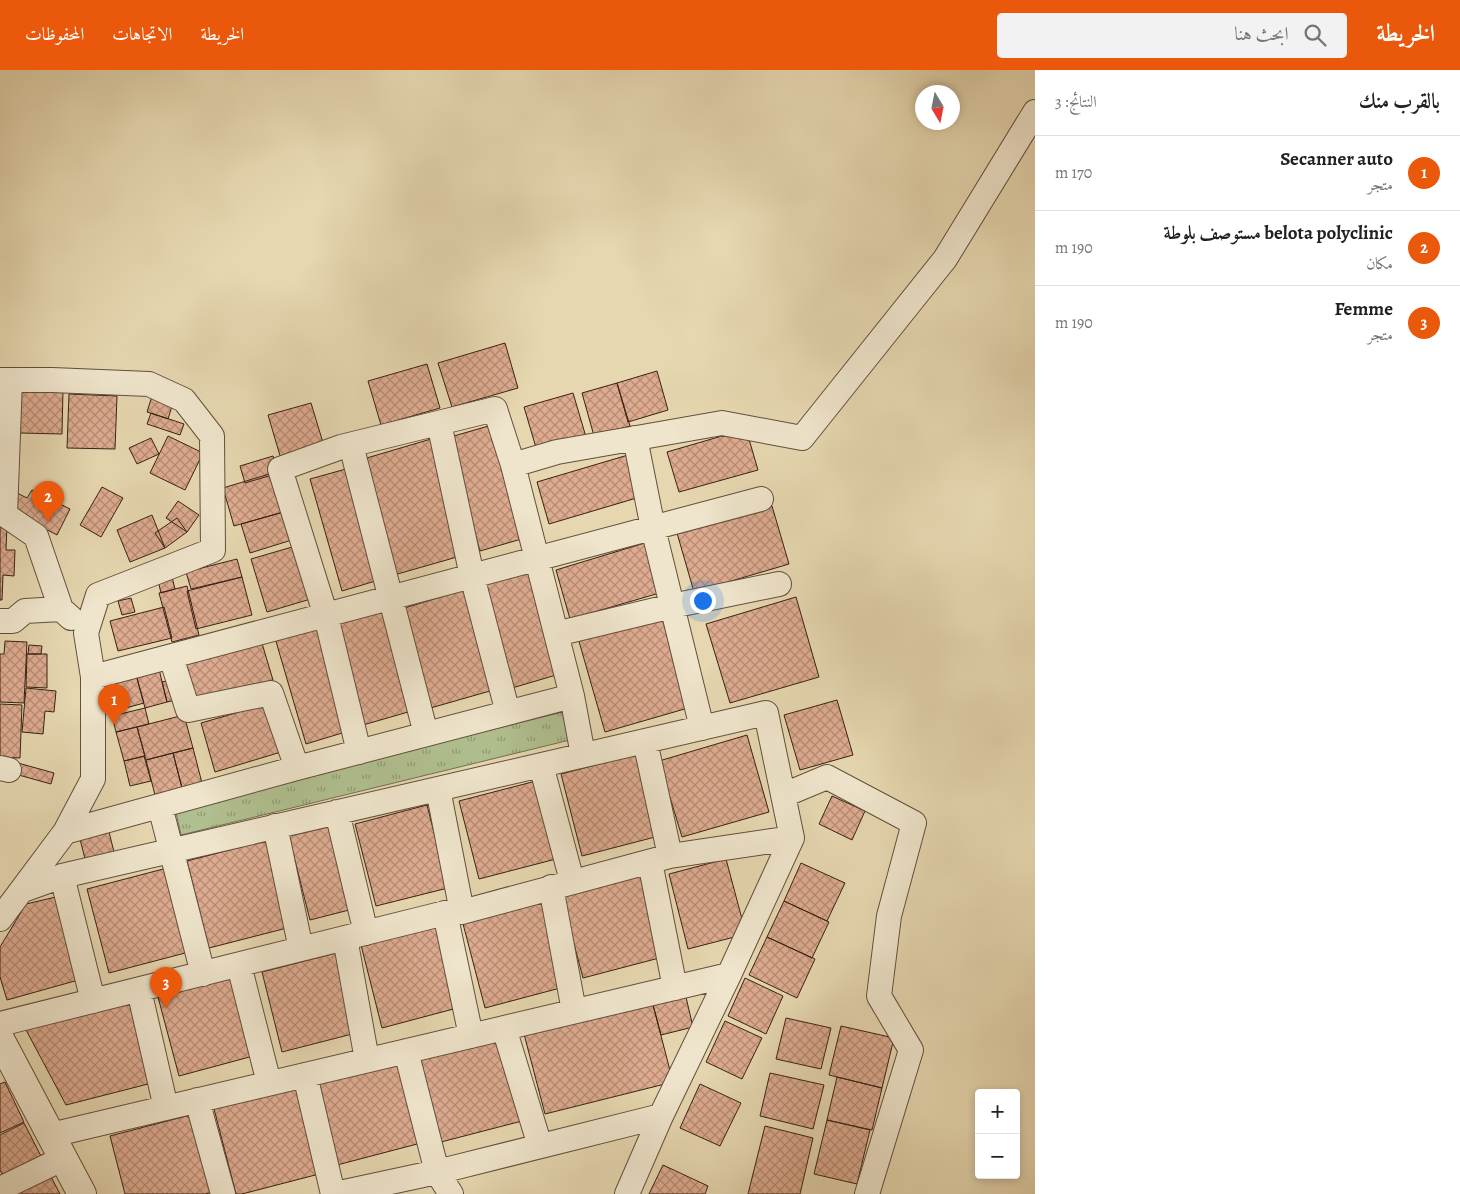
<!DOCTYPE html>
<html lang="ar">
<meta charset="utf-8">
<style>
body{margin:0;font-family:Alegreya,Amiri,serif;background:#f2f2f2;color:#202124;direction:rtl}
.controls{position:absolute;right:15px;bottom:15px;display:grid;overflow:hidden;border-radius:5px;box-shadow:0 2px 8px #0003}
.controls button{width:45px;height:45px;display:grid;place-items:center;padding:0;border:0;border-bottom:1px solid #e0e0e0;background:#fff;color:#202124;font:25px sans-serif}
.compass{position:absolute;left:915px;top:15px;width:45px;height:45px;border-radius:50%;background:#fff;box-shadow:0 2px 8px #0003;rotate:170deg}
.you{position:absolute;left:702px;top:530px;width:18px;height:18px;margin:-12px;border:4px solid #fff;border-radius:50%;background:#1a73e8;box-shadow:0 0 0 8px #1a73e833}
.badge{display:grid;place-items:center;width:32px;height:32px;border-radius:50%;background:#ea580c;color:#fff;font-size:16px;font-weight:700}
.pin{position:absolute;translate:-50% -41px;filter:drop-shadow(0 1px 2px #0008)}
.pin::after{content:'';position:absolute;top:26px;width:18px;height:15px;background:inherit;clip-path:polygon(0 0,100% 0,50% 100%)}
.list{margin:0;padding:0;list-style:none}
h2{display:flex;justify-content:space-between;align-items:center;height:65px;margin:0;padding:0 20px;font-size:21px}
h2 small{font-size:16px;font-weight:400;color:#757577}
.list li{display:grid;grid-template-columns:32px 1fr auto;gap:15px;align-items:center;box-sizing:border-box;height:75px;padding:0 20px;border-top:1px solid #e0e0e0}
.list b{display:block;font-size:19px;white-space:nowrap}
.list p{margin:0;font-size:16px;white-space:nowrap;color:#757577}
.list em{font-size:16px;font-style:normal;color:#757577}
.icon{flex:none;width:28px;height:28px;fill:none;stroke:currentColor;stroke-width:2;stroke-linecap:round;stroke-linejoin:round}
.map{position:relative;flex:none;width:1035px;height:1124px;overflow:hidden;direction:ltr}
header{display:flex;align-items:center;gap:30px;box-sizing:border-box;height:70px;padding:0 25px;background:#ea580c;color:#fff}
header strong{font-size:24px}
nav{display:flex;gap:28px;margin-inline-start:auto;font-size:18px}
.search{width:350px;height:45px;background:#f2f2f2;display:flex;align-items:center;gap:12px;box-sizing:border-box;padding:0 18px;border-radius:5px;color:#757577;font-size:19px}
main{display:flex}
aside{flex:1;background:#fff}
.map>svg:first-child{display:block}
.grass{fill:url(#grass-tufts);stroke:#747052}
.building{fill:url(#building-cross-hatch);stroke:#372214}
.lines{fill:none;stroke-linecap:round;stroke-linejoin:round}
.minor-casing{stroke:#634f3b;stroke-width:26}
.tertiary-casing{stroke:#634f3b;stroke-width:30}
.minor{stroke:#efe5cc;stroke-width:24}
.tertiary{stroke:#efe5cc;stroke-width:28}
</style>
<header>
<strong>الخريطة</strong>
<div class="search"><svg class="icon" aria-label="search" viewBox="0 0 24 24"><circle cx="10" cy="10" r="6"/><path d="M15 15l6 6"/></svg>ابحث هنا</div>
<nav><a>الخريطة</a><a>الاتجاهات</a><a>المحفوظات</a></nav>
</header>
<main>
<aside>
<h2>بالقرب منك<small>النتائج: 3</small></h2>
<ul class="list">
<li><span class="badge">1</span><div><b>Secanner auto</b><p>متجر</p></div><em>170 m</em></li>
<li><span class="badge">2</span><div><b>belota polyclinic مستوصف بلوطة</b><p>مكان</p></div><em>190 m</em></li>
<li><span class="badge">3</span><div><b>Femme</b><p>متجر</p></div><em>190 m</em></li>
</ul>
</aside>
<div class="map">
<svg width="1035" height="1124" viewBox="0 0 1035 1124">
<defs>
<pattern id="grass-tufts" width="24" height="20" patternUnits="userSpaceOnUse" patternTransform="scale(1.25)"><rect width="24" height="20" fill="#b0bf8f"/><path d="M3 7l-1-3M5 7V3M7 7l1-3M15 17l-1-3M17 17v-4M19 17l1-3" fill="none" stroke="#909b74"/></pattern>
<pattern id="building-cross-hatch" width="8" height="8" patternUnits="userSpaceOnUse" patternTransform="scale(1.25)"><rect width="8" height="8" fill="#deab90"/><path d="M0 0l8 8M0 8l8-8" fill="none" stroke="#b58b74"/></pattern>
</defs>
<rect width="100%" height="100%" fill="#e6d7b0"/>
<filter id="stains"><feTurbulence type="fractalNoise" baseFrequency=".004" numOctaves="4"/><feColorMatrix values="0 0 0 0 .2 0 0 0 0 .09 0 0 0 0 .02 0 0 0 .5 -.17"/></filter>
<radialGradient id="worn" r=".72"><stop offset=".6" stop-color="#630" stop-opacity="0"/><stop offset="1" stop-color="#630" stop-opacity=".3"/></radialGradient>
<path class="grass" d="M563,642L570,670L181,765L175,738Z"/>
<path class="building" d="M505,273L518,318L452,337L438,293Z
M427,294L440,338L381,355L368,311Z
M657,301L668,340L628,352L617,313Z
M617,313L630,356L594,366L582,323Z
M21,318L63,319L62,364L20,363Z
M573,323L586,367L537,381L524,337Z
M69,324L117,326L115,379L67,378Z
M152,326L173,333L168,349L147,342Z
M311,333L324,376L281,389L268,345Z
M151,343L184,354L180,365L147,354Z
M492,355L525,468L480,481L447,368Z
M746,359L758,400L679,422L667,382Z
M168,366L203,383L185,420L150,403Z
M151,368L159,384L137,394L129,378Z
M431,369L464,485L394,505L360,390Z
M628,385L640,427L549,454L537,412Z
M273,386L279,403L245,413L240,396Z
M346,399L379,510L342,521L310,409Z
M276,402L287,441L234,456L223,418Z
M102,417L123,428L101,467L80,455Z
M32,420L70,439L57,465L9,440L17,423L27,428Z
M178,431L199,445L187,462L166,448Z
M772,436L789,494L694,522L677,463Z
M287,441L295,469L250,483L241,454Z
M152,445L165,478L130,492L117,460Z
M177,448L187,462L165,478L155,463Z
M0,453L7,454L6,480H15L14,506L3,505L2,530H0Z
M648,472L663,522L570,549L556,500Z
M299,475L314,528L267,542L251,489Z
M237,489L242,507L191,519L186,502Z
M532,495L563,603L512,618L480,510Z
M172,507L175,519L161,523L158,510Z
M242,507L252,545L196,559L187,521Z
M187,516L199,565L172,572L159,523Z
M467,519L497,619L427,639L398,540Z
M796,527L819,607L730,633L706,554Z
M131,528L135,542L122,545L118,531Z
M164,537L172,568L118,581L110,551Z
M385,537L415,640L363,655L332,552Z
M661,544L688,638L605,662L578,568Z
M321,555L352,660L306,674L275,568Z
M261,570L273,610L194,633L182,593Z
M5,571L27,572L24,633L0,632V584H4Z
M29,575L42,576L41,584H28Z
M27,584H47V618L26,617Z
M158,595L167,632L145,638L135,601Z
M135,601L144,633L111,642L102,609Z
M171,610L176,630L167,632L162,612Z
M26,618L56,621L54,642L45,641L43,664L22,662Z
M837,630L853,685L800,700L784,645Z
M0,634L22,635L20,688L0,687Z
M267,634L281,682L215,702L201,653Z
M145,638L149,654L116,662L112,646Z
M184,645L193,678L146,690L137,657Z
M137,657L145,686L124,691L116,662Z
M747,665L769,742L682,767L659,691Z
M193,678L202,713L182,718L173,683Z
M173,683L182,718L155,725L146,690Z
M638,684L659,766L582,786L561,704Z
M144,686L151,711L130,716L124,691Z
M18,693L54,703L51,714L15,704Z
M536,711L556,789L479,809L459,731Z
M832,726L865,741L852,770L819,754Z
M427,735L448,818L376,836L355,754Z
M331,752L353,839L310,850L288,763Z
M109,762L115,786L86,793L80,769Z
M268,770L291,857L209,878L187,791Z
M726,789L746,864L688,879L669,804Z
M801,793L845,813L827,851L784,831Z
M167,798L189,882L109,903L87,819Z
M640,800L663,887L583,908L560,821Z
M541,825L564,917L485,938L461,846Z
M60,826L82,909L7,930L0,907V877L26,834Z
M784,831L829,852L812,888L767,867Z
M438,850L461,937L382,958L360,871Z
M767,867L815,889L797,928L749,905Z
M340,882L360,962L282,982L262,902Z
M237,907L257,985L179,1006L158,927Z
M745,908L783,926L766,964L728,946Z
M685,923L693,957L661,965L652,931Z
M652,931L673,1012L545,1044L524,964Z
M131,933L152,1013L66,1035L25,958Z
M786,948L831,958L821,999L776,989Z
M725,951L762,968L742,1009L706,992Z
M841,956L894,968L882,1018L829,1005Z
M500,968L522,1051L441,1072L420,989Z
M400,990L421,1073L337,1095L315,1012Z
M770,1003L824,1015L813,1059L760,1046Z
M837,1007L882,1018L872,1060L827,1050Z
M5,1012L24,1052L0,1063V1014Z
M299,1012L323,1103L242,1124H236L213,1035Z
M700,1014L741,1033L720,1076L680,1058Z
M194,1044L214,1122L205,1124H125L110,1066Z
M827,1050L870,1060L857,1114L814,1104Z
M24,1053L44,1092L6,1111L0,1100V1065Z
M765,1056L813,1068L800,1124H748Z
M663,1095L708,1116L705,1124H649Z
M48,1101L60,1124H12Z"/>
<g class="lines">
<defs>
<path id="minor" d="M0,310H52L149,314L184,330L212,366L213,480L98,525L86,563L93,607V709L65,762L0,849
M10,310L5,445L36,466L61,539
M439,353L472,506L508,643
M635,368L653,458L702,658
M351,375L426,664
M513,395L557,382L722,353L802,368L945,189L1035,42
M0,551H13L25,541L61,539L71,548
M556,564L672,536L779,514
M171,587L188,640L271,623L297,698
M93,607L761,429
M645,671L670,786
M359,682L326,546L280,399L341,377L495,339L513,395L572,626L583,685
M541,695L572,811
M0,698L9,700
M438,719L462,842
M784,725L827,707L914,753L889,846L879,926L911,980L867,1124
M160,736L203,904
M337,742L366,863
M275,756L301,879
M65,762L297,698L572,626
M650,792L675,918
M62,806L93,931
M551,817L574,941
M23,820L62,806L766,643L792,768L729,905L661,1046L627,1124
M445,843L471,966
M345,868L367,990
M239,895L269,1013
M139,920L166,1038
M0,954L445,843L462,842L670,786L792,768
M504,958L540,1076
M406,981L437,1102L451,1124
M305,1005L333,1124
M197,1030L223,1124
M51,1065L729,905
M0,1119L64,1088
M335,1124L437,1102L661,1046"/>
<path id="tertiary" d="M0,969L82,1124"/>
</defs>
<use href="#minor" class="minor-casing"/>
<use href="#tertiary" class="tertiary-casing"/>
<use href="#minor" class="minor"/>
<use href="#tertiary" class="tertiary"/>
</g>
<rect width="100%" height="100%" filter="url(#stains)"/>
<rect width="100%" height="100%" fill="url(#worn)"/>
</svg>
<div class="controls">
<button>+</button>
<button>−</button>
</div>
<svg class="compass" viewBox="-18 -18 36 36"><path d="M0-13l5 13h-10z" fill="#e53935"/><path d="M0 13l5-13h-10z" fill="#757577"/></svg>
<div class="you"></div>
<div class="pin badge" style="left:114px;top:655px">1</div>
<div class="pin badge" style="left:48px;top:452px">2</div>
<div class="pin badge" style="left:166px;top:938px">3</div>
</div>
</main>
